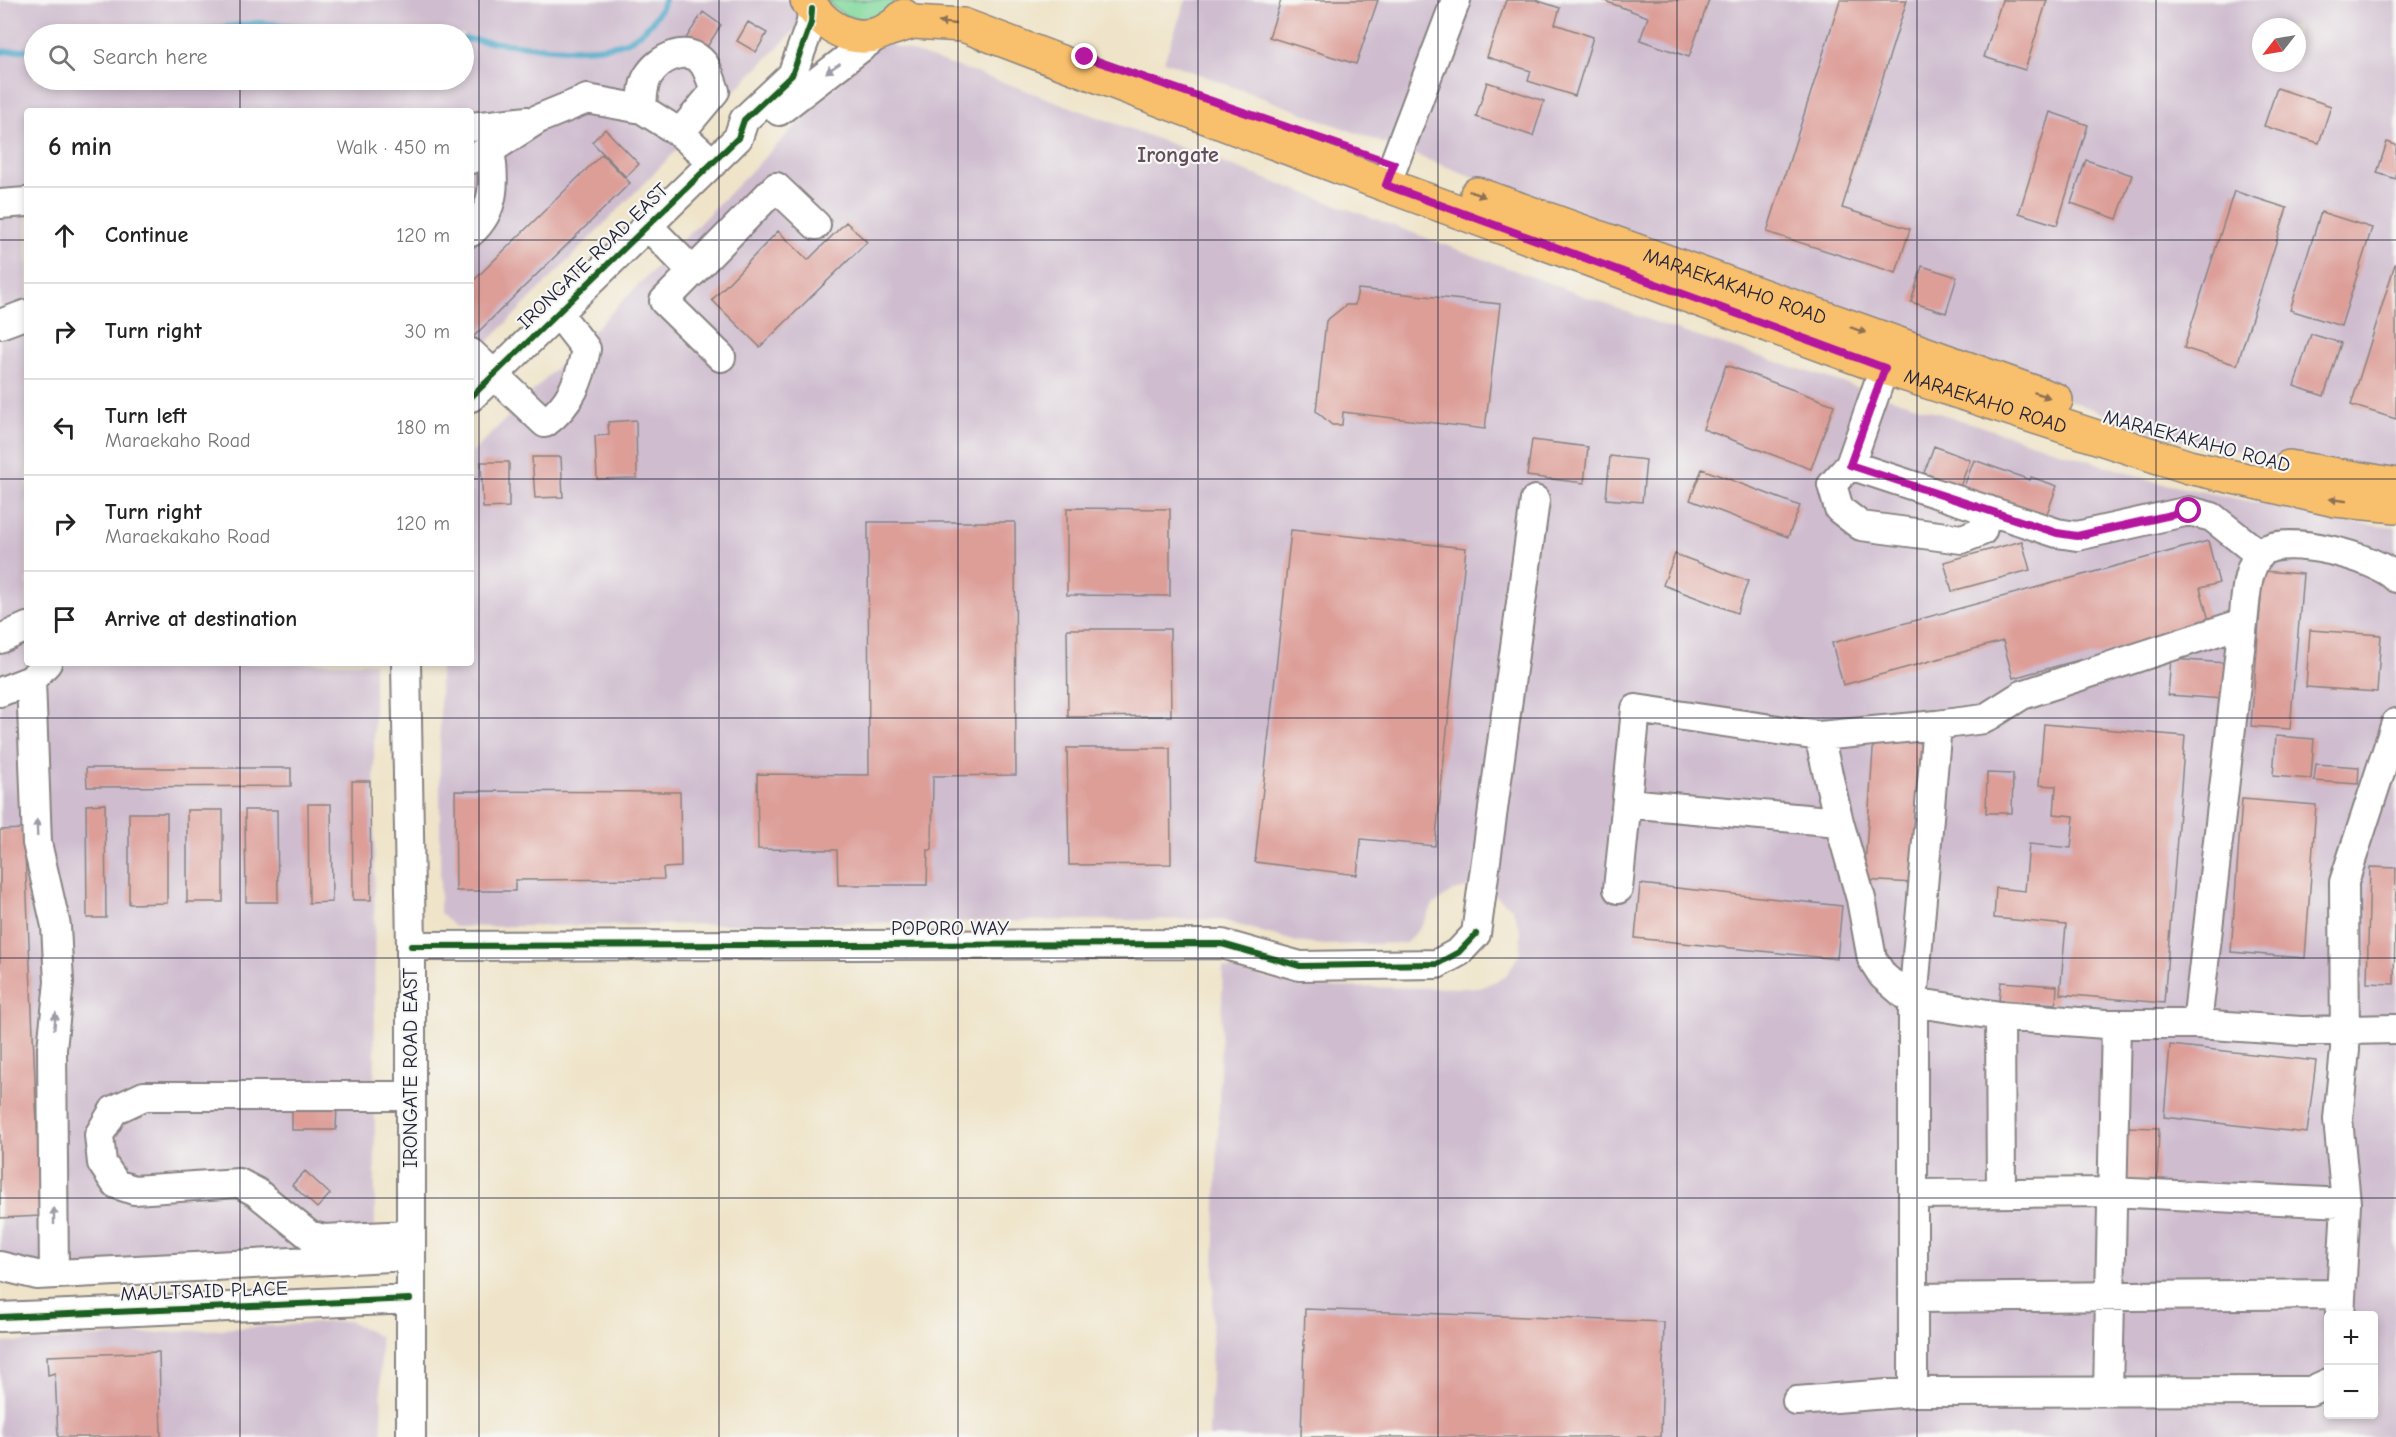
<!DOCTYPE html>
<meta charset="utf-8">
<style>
body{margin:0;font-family:"Comic Neue",sans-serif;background:#f2f2f2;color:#222}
.controls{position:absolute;right:18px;bottom:18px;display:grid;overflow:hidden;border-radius:6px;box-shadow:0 3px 9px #0003}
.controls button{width:54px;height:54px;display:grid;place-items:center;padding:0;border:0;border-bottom:2px solid #e0e0e0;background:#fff;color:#222;font:30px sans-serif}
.compass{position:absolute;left:2252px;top:18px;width:54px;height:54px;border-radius:50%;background:#fff;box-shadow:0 3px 9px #0003;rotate:239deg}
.stop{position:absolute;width:18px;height:18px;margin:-14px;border:4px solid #b5179e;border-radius:50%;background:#fff}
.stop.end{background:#b5179e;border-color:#fff;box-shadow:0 2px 6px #0008}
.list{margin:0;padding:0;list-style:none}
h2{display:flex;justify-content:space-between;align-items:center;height:78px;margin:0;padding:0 24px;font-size:26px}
h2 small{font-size:20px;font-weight:400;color:#767676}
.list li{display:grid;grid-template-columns:39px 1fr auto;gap:18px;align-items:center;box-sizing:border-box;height:96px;padding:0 24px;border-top:2px solid #e0e0e0}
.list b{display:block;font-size:22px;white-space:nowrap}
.list p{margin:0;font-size:20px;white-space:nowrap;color:#767676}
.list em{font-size:20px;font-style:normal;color:#767676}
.icon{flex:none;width:33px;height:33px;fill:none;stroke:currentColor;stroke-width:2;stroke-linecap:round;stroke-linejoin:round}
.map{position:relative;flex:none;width:2396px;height:1437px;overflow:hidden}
.search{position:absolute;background:#fff;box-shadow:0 3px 9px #0003;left:24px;top:24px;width:450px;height:66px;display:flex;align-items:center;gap:15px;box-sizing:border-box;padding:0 21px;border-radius:33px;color:#767676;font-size:22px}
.panel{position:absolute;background:#fff;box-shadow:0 3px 9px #0003;left:24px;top:108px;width:450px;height:558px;border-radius:6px}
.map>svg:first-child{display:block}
.industrial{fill:#cfbdcf;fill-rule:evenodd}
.green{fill:#82d99e;stroke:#527e6c;stroke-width:1.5}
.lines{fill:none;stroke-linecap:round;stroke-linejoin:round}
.stream{stroke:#47a6c6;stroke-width:6}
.building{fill:#dd9e98}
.minor-casing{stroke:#888382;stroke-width:32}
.major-casing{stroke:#888382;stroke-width:36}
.minor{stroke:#fff;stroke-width:28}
.major{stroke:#f8bf6c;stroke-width:33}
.cycleway-casing{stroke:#f6f6f2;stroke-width:10}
.cycleway{stroke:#1b5e20;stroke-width:6}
.oneway{fill:#8d7054}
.oneway2{fill:#9c9ca7}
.route{stroke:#b5179e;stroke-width:8}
.grid{fill:none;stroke:#22223b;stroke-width:1.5;stroke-opacity:0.55}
.labels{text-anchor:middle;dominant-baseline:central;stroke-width:4.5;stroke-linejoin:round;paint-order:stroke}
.street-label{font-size:20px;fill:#22223b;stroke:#f6f6f2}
.quarter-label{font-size:22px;font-weight:bold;fill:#634d5c;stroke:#f6f6f2}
</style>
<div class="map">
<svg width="2396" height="1437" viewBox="0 0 2396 1437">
<rect width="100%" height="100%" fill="#f6f6f2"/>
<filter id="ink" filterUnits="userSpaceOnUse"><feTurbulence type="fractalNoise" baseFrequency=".0167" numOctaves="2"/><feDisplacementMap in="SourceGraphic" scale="12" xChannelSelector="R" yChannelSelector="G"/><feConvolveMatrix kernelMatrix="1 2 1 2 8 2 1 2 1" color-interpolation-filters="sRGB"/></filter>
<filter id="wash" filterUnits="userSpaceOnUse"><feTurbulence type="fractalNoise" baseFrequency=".008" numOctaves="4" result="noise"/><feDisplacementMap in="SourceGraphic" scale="24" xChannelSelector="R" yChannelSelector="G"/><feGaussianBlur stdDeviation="1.35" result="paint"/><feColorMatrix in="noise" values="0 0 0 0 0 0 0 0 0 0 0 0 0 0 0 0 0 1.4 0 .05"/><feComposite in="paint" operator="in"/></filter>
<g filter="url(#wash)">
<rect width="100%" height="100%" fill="#efe4c9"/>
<path class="industrial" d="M0,0H795L802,23L471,359V111H27V663H374L375,1243L360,1265L0,1284ZM34,34H464V80H34Z
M1186,0H2396V480L2170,438L1164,61ZM2261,27H2297V63H2261Z
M880,41L1011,85L1679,331L2160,483L2356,523L2396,527V1437H1209L1223,967L1300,987L1480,988L1505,977L1520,954L1521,932L1512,908L1495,895L1473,887L1453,891L1433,905L1421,927L1406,943L1324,945L1297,942L1218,919L455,927L440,913V663H471V454ZM2328,1316H2374V1414H2328Z
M349,1321L380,1337L382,1437H0V1343Z"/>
<path class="green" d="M826,0H895C879,29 844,22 826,0Z"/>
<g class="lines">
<path class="stream" d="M173,34L258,23L404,34
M464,39C511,43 574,56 620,44C640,39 657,18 665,0
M0,52L34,49"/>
</g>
<g id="blocks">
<path class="building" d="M1281,0H1378L1356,64L1269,37Z
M1506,0H1535L1560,8L1555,24L1593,37L1575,96L1528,81L1531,71L1487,57Z
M1602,0H1709L1689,57L1640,40L1648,17Z
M1840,0H1907L1842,208L1910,229L1896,273L1767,232Z
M2002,0H2047L2025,70L1984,57Z
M703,12L721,25L702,55L683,43Z
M748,22L767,33L756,52L737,41Z
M1487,82L1544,101L1533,136L1476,117Z
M2277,88L2331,106L2319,143L2264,126Z
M2050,112L2088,125L2057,225L2019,213Z
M605,129L639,164L626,177L592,142Z
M2387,142L2396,145V179L2377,173Z
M602,154L630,183L471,339V283Z
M2086,160L2132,175L2117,219L2071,203Z
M2234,191L2287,208L2237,365L2184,348Z
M2321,212L2372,228L2341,326L2290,310Z
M846,222L867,242L760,347L712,300L778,231L808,260Z
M2395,264L2396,265V419L2351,405Z
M1922,266L1957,277L1946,313L1911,302Z
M1358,289L1500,304L1485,429L1343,412L1342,425H1332L1316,411L1326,321L1346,305H1355Z
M2311,334L2341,343L2324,396L2294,386Z
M1726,365L1834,405L1811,469L1703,429Z
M636,420L637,478L597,479L595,436L609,435L608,422Z
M1532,440L1588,447L1584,483L1527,476Z
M1934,446L1970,460L1960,487L1924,473Z
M1610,456L1646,460L1642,502L1606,499Z
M532,457H561L563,497L535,498Z
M1974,460L2030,480L2031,477L2057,486L2045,519L1963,489Z
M481,462H509V507L483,508Z
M1702,469L1800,506L1788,537L1690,500Z
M1067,508L1170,509V596L1067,595Z
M868,522H1015L1016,775L933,776L932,850H928L927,885H838L837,850L758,849L757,774L869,775Z
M1291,530L1466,548L1435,846L1361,839L1357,875L1255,862Z
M2022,541L2030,570L1952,591L1944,562Z
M2208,541L2219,583L2200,588L2210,624L2013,678L2003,641L1843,685L1832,643Z
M1675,554L1748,581L1737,613L1663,585Z
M2263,571L2303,574L2290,729L2251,726Z
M1067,629H1170L1171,716L1068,717Z
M2310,630L2381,635L2377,692L2306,687Z
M2171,659L2226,663L2224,699L2168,695Z
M2044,724L2185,736L2164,1003L2060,994L2066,925L1994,918L1996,888L2025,891L2029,844L2071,848L2074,816L2054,814L2056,786L2039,785Z
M1874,736L1922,740L1913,883L1864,880Z
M2276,736L2314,739L2311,779L2273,776Z
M1067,748H1170L1171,864L1069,865Z
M2316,764L2359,767L2358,784L2314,781Z
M86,768H291V786L87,787Z
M1987,773L2013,774L2012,813H1986Z
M352,781H370L371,900H353Z
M455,791L680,792L681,867L663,868L664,879L515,880V891H456Z
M2242,799L2316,805L2305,958L2231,952Z
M105,804L106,918H87L86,805Z
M308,804H331L332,902L309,903Z
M187,810H223V902H187Z
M245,810H277L278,902H246Z
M129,813H167V903L129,904Z
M24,829L41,1216L0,1218V830Z
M2370,867L2396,868L2394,984L2367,983Z
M1640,884L1842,906L1837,959L1635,938Z
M2001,982L2057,986L2056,1004L1999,1000Z
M2170,1045L2316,1061L2307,1133L2164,1117Z
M292,1105H337L336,1130H292Z
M2122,1127L2159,1128L2157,1185L2120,1183Z
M305,1171L330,1194L317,1208L292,1185Z
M1305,1309L1664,1322L1661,1437H1301Z
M159,1352L161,1437H58L55,1373L48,1375L47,1356Z"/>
</g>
</g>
<g filter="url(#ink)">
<use href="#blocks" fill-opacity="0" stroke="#888382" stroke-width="1.5"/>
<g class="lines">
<defs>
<path id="minor" d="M642,109C643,98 642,86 648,76C659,58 688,43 704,64C709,72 712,82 715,91L680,133
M779,111L880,33
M471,127L528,121
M471,159L490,150L538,119L587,99L642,109L680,133L713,163
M1386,185L1456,0
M0,204L27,202
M648,226L693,272
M471,232C496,210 495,180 490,150
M0,324L27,314
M471,353L545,423C571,404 580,380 586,349L558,313
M721,357L664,301L776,187L816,225
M471,397L738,138L744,120L792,75L811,23L812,9
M1850,465L1891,348
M1988,510L1982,531L1962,539L1861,526L1839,509L1832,485L1850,465L2057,533L2077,536L2189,511L2212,517L2260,555
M2243,623C2246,602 2245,569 2261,553C2282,532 2379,558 2396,578
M0,639L27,627
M406,663L411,946V1437
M31,680L37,843L56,926L59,982L52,1049L54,1274
M0,692L31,680L47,663
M1819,736L1839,822
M1627,803L1839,822L1861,899L1872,959L1883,976L1913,1002L2000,1016L2105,1024H2197L2301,1031L2396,1029
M1618,889L1636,709L1819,736L1937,725
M411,946L1222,944L1300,966L1437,964L1459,952L1476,934L1535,500
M2000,1016L2001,1193
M1914,1194L2110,1192L2346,1203
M410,1235L324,1239L309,1235L256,1192L239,1183L134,1190L116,1184L102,1163L99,1135L114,1110L144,1096H411
M0,1266L37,1275L410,1256
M1914,1298L2341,1294
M2340,1316L2346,1203L2338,1119L2345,1050L2344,882L2396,723
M0,1317L410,1299
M2108,1391L2116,1024
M1913,1392V1002L1937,725L1984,719L2022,695L2243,623L2197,1024
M1797,1401L1913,1392L2310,1391L2328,1383"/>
<g id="major">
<path d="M807,0C830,36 871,52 904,16"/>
<path id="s1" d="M887,30L913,22L963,25L1386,185L1885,368L2189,467L2335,500L2396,506"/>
<path id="s2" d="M1477,194L2056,400"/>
<path d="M2289,467L2392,484"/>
</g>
</defs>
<use href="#minor" class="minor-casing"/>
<use href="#major" class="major-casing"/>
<use href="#minor" class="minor"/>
<use href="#major" class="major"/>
<defs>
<path id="cycleway" d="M471,397L738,138L744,120L792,75L811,23L812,9
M411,946L1222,944L1300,966L1437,964L1459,952L1476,934
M0,1317L410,1299"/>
</defs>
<use href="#cycleway" class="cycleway-casing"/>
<use href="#cycleway" class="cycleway"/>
</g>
<defs><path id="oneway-solid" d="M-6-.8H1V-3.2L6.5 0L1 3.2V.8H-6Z" transform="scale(1.5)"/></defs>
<g class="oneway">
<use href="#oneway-solid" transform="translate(947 23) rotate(-174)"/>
<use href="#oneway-solid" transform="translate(1477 194) rotate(20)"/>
<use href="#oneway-solid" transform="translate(1858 330) rotate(20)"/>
<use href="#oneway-solid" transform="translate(2042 395) rotate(19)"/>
<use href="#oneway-solid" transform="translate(2338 500) rotate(-172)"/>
</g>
<g class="oneway2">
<use href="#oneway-solid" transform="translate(833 68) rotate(146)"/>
<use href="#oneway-solid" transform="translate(37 828) rotate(-92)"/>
<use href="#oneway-solid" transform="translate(55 1021) rotate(-85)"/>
<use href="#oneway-solid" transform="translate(54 1216) rotate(-90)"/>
</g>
</g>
<g class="lines" filter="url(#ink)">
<path class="route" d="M1085,57L1394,164L1386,185L1885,368L1850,465L2057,533L2077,536L2189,511"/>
</g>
<path class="grid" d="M240,0V34M479,0V1437M719,0V1437M958,0V1437M1198,0V1437M1438,0V1437M1677,0V1437M1917,0V1437M2156,0V1437M240,80V111M0,240H27M471,240H2396M0,479H27M471,479H2396M240,663V1437M0,718H2396M0,958H2396M0,1198H2396"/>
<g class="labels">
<g class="street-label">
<text transform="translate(593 256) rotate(-44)">IRONGATE ROAD EAST</text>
<text stroke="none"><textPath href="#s2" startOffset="274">MARAEKAKAHO ROAD</textPath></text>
<text stroke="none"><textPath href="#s1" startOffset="1167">MARAEKAHO ROAD</textPath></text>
<text transform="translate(2197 441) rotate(15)">MARAEKAKAHO ROAD</text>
<text x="950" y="928">POPORO WAY</text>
<text transform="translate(410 1068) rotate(-90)">IRONGATE ROAD EAST</text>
<text transform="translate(204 1291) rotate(-2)">MAULTSAID PLACE</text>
</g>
<g class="quarter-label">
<text x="1178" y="155">Irongate</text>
</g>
</g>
</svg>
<div class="controls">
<button>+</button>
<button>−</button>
</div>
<svg class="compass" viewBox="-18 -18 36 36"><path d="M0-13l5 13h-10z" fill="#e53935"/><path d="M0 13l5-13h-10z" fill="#767676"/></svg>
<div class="stop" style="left:2189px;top:511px"></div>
<div class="stop end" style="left:1085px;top:57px"></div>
<div class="search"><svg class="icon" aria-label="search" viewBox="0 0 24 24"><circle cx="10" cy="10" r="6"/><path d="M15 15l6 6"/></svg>Search here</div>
<section class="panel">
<h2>6 min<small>Walk · 450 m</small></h2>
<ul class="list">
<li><svg class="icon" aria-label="ahead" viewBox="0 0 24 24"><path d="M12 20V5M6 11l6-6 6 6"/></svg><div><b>Continue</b></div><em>120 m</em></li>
<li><svg class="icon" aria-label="right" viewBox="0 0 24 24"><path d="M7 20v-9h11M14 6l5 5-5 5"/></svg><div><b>Turn right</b></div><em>30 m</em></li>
<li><svg class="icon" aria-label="left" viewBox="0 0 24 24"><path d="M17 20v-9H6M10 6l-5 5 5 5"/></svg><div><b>Turn left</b><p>Maraekaho Road</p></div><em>180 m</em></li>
<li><svg class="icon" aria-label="right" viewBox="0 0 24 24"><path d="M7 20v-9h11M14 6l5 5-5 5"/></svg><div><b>Turn right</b><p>Maraekakaho Road</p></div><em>120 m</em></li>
<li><svg class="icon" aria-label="arrive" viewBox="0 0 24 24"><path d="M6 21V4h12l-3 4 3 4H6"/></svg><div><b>Arrive at destination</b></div></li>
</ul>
</section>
</div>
